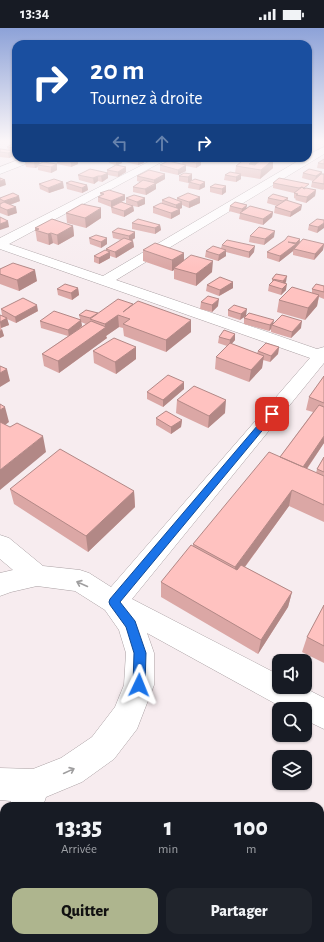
<!DOCTYPE html>
<html lang="fr">
<meta charset="utf-8">
<style>
:root{--surface:#171b24;--page:#20242c;--text:#f1f3f6;--muted:#9ea1a6;--accent:#aeb58e}
body{margin:0;font-family:"Alegreya Sans",sans-serif;background:var(--page);color:var(--text);height:100vh;display:flex;flex-direction:column;font-size:15px;white-space:nowrap}
*{box-sizing:border-box;margin:0}
p{font-size:13px;color:var(--muted)}
.icon{flex:none;width:22px;height:22px;fill:none;stroke:currentColor;stroke-width:2;stroke-linecap:round;stroke-linejoin:round}
.map{position:relative;flex:1;overflow:hidden}
.side{position:absolute;left:0px;top:774px;width:324px;height:140px;display:flex;flex-direction:column;background:var(--surface);border-radius:12px 12px 0 0;box-shadow:0 1px 3px #0004}
.side>*{flex:none}
.hud{position:absolute;left:12px;top:12px;width:300px;height:122px;border-radius:12px;box-shadow:0 1px 3px #0004;background:#1a4fa0;color:#fff;overflow:hidden}
.fabs{position:absolute;left:272px;top:626px;display:grid;gap:8px}
.fabs a{display:grid;place-items:center;width:40px;height:40px;border-radius:8px;background:var(--surface);box-shadow:0 1px 3px #0004;font-size:20px}
.pin{position:absolute;display:grid;place-items:center;width:34px;height:34px;color:#fff;margin:-17px;border-radius:8px;box-shadow:0 2px 6px #0006}
.me{position:absolute;width:44px;margin:-22px;rotate:2deg;stroke-linejoin:round;filter:drop-shadow(0 0 3px #0008)}
.turn{display:flex;align-items:center;gap:14px;height:84px;padding:0 12px;font-size:18px}
.turn .icon{width:52px;height:52px;stroke-width:2.5}
.turn b{display:block;font-size:28px;line-height:34px}
.lanes{display:flex;align-items:center;height:38px;padding:0 12px;background:#0003;justify-content:center;gap:20px;direction:ltr}
.lanes .off{opacity:.35}
.eta{display:flex;justify-content:space-evenly;align-items:center;height:68px;text-align:center}
.eta b{font-size:24px;font-weight:800;line-height:28px}
.cta{display:flex;gap:8px;margin-top:auto;padding:8px 12px}
.cta a{flex:1;height:46px;border-radius:12px;background:var(--accent);color:#111;font-size:16px;font-weight:800;line-height:46px;text-align:center}
.cta a+a{background:var(--page);color:var(--text)}
.status{display:flex;justify-content:space-between;align-items:center;height:28px;padding:0 20px;background:var(--surface);direction:ltr}
.status svg{height:11px;fill:currentColor}
.map>svg:first-child{display:block}
.lines{fill:none;stroke-linecap:round;stroke-linejoin:round}
.minor-casing{stroke:#aba1a4;stroke-width:1}
.minor{fill:#fff;fill-rule:evenodd}
.wall{fill:#dba7a5;fill-rule:evenodd}
.shaded-wall{fill:#b28886}
.building{fill:#ffc2c0;stroke:#b28886}
.oneway{stroke:#9f9e9f}
.route{fill:#1a73e8;stroke:#114b97}
</style>
<div class="status"><b>13:34</b><svg viewBox="0 0 49 12"><path d="M0 12V9h3v3zM5 12V6h3v6zM10 12V3h3v9zM15 12V0h3v12zM26 1h20v11H26zM47 4h2v5h-2z"/></svg></div>
<div class="map">
<svg width="324" height="914" viewBox="0 0 324 914">
<rect width="100%" height="100%" fill="#f7ecef"/>
<g class="lines">
<defs>
<path id="minor" d="M 324,119 L 324,126 L 116,252 L 317,321 L 324,319 L 324,335 L 132,571 L 279,647 L 279,659 L 303,659 L 324,670 L 324,701 L 305,692 L 305,681 L 285,681 L 147,605 L 154,625 L 154,657 L 137,701 L 114,731 L 82,754 L 46,769 L 43,778 L 9,778 L 11,773 L 0,772 L 0,740 L 33,741 L 61,730 L 92,709 L 115,679 L 124,657 L 126,625 L 119,602 L 105,582 L 75,563 L 37,558 L 11,564 L 0,568 L 0,545 L 13,542 L 0,531 L 0,507 L 9,510 L 43,538 L 80,542 L 89,545 L 111,559 L 310,330 L 0,221 L 0,210 L 156,130 L 169,130 L 9,216 L 103,248 L 303,130 L 308,130 L 308,127 Z
M 23,130 L 37,130 L 36,132 L 0,146 L 0,139 Z
M 4,833 L 4,881 L 0,882 L 0,834 Z"/>
</defs>
<use href="#minor" class="minor-casing"/>
<use href="#minor" class="minor"/>
</g>
<path class="wall" d="M 10,112 L 16,112 L 16,125 L 13,125 L 14,128 L 9,130 L 0,129 L 0,121 L 8,122 L 7,119 L 14,116 L 11,115 Z
M 78,130 L 78,136 L 71,139 L 57,136 L 57,131 Z
M 108,130 L 122,130 L 122,135 L 117,137 L 126,139 L 126,144 L 118,149 L 108,147 L 108,150 L 102,154 L 98,153 L 94,156 L 79,152 L 78,147 L 107,145 L 107,142 L 115,137 L 109,135 Z
M 125,130 L 144,130 L 144,135 L 138,137 L 125,134 Z
M 216,130 L 229,130 L 226,134 L 215,132 Z
M 246,130 L 277,130 L 273,133 L 273,140 L 260,151 L 241,148 L 241,151 L 236,154 L 224,152 L 225,147 L 235,145 L 236,138 Z
M 324,131 L 324,141 L 317,140 L 318,135 Z
M 39,132 L 40,135 L 57,142 L 51,145 L 38,142 L 38,139 L 35,140 L 26,139 L 25,134 Z
M 183,132 L 201,132 L 201,137 L 196,140 L 186,138 L 186,143 L 178,147 L 160,143 L 160,137 L 182,136 Z
M 322,144 L 321,146 L 324,146 L 324,161 L 323,162 L 311,159 L 312,154 L 313,153 L 302,150 L 303,145 Z
M 192,146 L 192,152 L 188,155 L 179,153 L 179,148 Z
M 137,148 L 165,151 L 156,156 L 156,161 L 146,167 L 133,164 L 133,159 L 140,154 L 137,153 Z
M 189,154 L 205,154 L 205,159 L 199,162 L 188,160 Z
M 66,155 L 87,157 L 88,162 L 82,165 L 67,161 Z
M 273,155 L 316,162 L 315,168 L 306,175 L 295,172 L 296,171 L 294,170 L 294,165 L 273,160 Z
M 39,156 L 64,160 L 49,165 L 40,161 Z
M 226,158 L 226,164 L 222,167 L 210,164 L 210,159 Z
M 100,165 L 125,172 L 121,174 L 132,177 L 126,175 L 126,170 L 145,170 L 145,176 L 138,179 L 133,178 L 134,183 L 124,189 L 112,185 L 111,179 L 120,175 L 111,179 L 98,174 L 98,169 L 101,168 Z
M 200,169 L 200,175 L 189,180 L 182,177 L 182,180 L 180,181 L 180,186 L 171,191 L 153,185 L 153,179 L 162,175 L 162,172 L 177,172 L 177,170 Z
M 0,170 L 20,173 L 10,177 L 17,185 L 8,188 L 0,185 Z
M 268,170 L 288,170 L 288,173 L 301,182 L 290,189 L 274,185 L 275,179 L 277,178 L 267,175 Z
M 230,178 L 247,181 L 273,184 L 272,189 L 263,197 L 239,191 L 240,186 L 229,183 Z
M 66,185 L 101,190 L 86,200 L 67,195 Z
M 324,192 L 317,205 L 308,202 L 309,197 Z
M 132,195 L 160,197 L 161,202 L 155,206 L 132,201 Z
M 73,198 L 74,208 L 58,217 L 53,215 L 49,217 L 37,213 L 35,200 Z
M 112,204 L 135,204 L 135,210 L 132,212 L 133,213 L 134,219 L 116,230 L 110,228 L 110,230 L 99,236 L 94,234 L 94,228 L 106,223 L 106,221 L 121,212 L 113,210 Z
M 250,208 L 274,209 L 264,217 L 249,214 Z
M 89,210 L 107,210 L 107,216 L 101,220 L 90,216 Z
M 300,211 L 300,215 L 324,216 L 323,222 L 314,232 L 293,227 L 293,223 L 279,234 L 267,230 L 267,224 Z
M 222,217 L 254,224 L 249,230 L 226,224 L 226,228 L 218,233 L 205,229 L 206,223 L 221,220 Z
M 143,222 L 184,225 L 184,233 L 212,244 L 196,258 L 174,251 L 174,242 L 172,243 L 143,233 Z
M 0,241 L 37,253 L 19,263 L 0,256 Z
M 276,246 L 286,254 L 285,255 L 286,262 L 281,267 L 268,263 L 269,257 L 272,254 L 272,251 Z
M 233,254 L 233,260 L 219,268 L 206,263 L 207,257 Z
M 324,258 L 324,271 L 319,269 L 317,278 L 305,292 L 277,284 L 279,272 L 312,265 L 312,261 Z
M 78,260 L 79,267 L 72,272 L 58,267 L 57,261 Z
M 201,274 L 218,278 L 212,284 L 200,281 Z
M 133,276 L 133,277 L 191,304 L 166,324 L 124,308 L 123,300 L 119,299 L 106,308 L 107,310 L 59,345 L 44,338 L 42,326 L 68,308 L 41,300 L 40,293 L 80,291 L 79,287 L 98,285 ZM 81,294 L 86,296 L 78,301 L 82,298 Z
M 1,281 L 38,283 L 16,295 L 7,291 L 9,297 L 1,300 L 4,308 L 0,310 L 0,287 L 2,287 Z
M 247,281 L 240,292 L 228,288 L 228,282 Z
M 244,290 L 274,295 L 301,300 L 291,310 L 271,304 L 271,301 L 269,303 L 244,296 Z
M 235,306 L 235,312 L 231,316 L 257,325 L 258,323 L 279,319 L 278,326 L 270,334 L 263,332 L 262,340 L 249,354 L 215,341 L 216,329 L 227,318 L 218,315 L 219,309 Z
M 136,319 L 136,331 L 116,346 L 94,335 L 93,323 Z
M 324,348 L 324,415 L 307,441 L 316,445 L 317,441 L 324,429 L 324,494 L 289,478 L 245,539 L 292,564 L 288,579 L 258,626 L 161,569 L 161,554 L 193,518 L 193,516 L 280,429 L 313,384 L 306,382 L 309,369 Z
M 184,361 L 163,379 L 147,371 L 147,364 Z
M 177,372 L 225,385 L 208,400 L 176,385 Z
M 156,390 L 182,392 L 181,399 L 171,406 L 156,397 Z
M 10,461 L 134,463 L 135,479 L 88,524 L 14,476 Z
M 324,577 L 324,635 L 302,624 L 307,609 Z"/>
<path class="shaded-wall" d="M 312,118 L 311,123 L 308,125 L 308,121 Z
M 13,123 L 14,128 L 9,130 L 8,125 Z
M 78,130 L 78,136 L 71,139 L 71,134 Z
M 122,130 L 122,135 L 116,138 L 116,132 Z
M 143,130 L 144,130 L 144,135 L 138,137 L 138,132 Z
M 226,130 L 229,130 L 226,134 Z
M 256,130 L 258,130 L 257,137 L 249,136 Z
M 272,130 L 277,130 L 273,133 L 273,140 L 260,151 L 261,142 Z
M 39,132 L 40,137 L 37,137 L 38,139 L 35,140 L 34,135 Z
M 201,132 L 201,137 L 196,140 L 196,135 Z
M 57,136 L 57,142 L 51,145 L 51,139 Z
M 186,137 L 186,143 L 178,147 L 178,142 Z
M 126,139 L 126,144 L 118,149 L 118,144 Z
M 322,144 L 321,149 L 315,153 L 316,148 Z
M 108,145 L 108,150 L 102,154 L 101,148 Z
M 165,146 L 165,151 L 156,156 L 156,161 L 146,167 L 145,161 L 154,157 L 154,152 Z
M 192,146 L 192,152 L 188,155 L 188,149 Z
M 241,146 L 241,151 L 236,154 L 236,149 Z
M 98,148 L 98,153 L 94,156 L 93,150 Z
M 5,152 L 6,157 L 0,159 L 0,153 Z
M 63,154 L 64,160 L 49,165 L 48,160 Z
M 205,154 L 205,159 L 199,162 L 200,157 Z
M 87,157 L 88,162 L 82,165 L 82,160 Z
M 226,158 L 226,164 L 222,167 L 222,161 Z
M 316,162 L 315,168 L 306,175 L 307,169 Z
M 125,167 L 125,172 L 111,179 L 111,173 Z
M 19,168 L 20,173 L 6,178 L 4,173 Z
M 200,169 L 200,175 L 189,180 L 189,174 Z
M 145,170 L 145,176 L 138,179 L 137,174 Z
M 182,174 L 182,180 L 176,182 L 176,177 Z
M 247,177 L 246,183 L 241,186 L 242,181 Z
M 302,177 L 301,182 L 290,189 L 291,184 Z
M 133,178 L 134,183 L 124,189 L 124,183 Z
M 16,179 L 17,185 L 8,188 L 7,182 Z
M 101,180 L 101,190 L 86,200 L 85,190 Z
M 180,181 L 180,186 L 171,191 L 171,185 Z
M 273,184 L 272,189 L 263,197 L 263,191 Z
M 8,193 L 9,199 L 0,202 L 0,196 Z
M 324,195 L 324,200 L 317,205 L 318,199 Z
M 160,197 L 161,202 L 155,206 L 155,200 Z
M 73,198 L 74,208 L 58,217 L 57,207 Z
M 275,203 L 274,209 L 264,217 L 265,211 Z
M 135,204 L 135,210 L 129,214 L 129,208 Z
M 51,205 L 53,215 L 49,217 L 48,206 Z
M 107,210 L 107,216 L 101,220 L 101,214 Z
M 300,211 L 299,217 L 295,221 L 296,215 Z
M 133,213 L 134,219 L 116,230 L 115,224 Z
M 296,216 L 295,221 L 294,221 L 293,223 L 279,234 L 280,228 Z
M 324,216 L 323,222 L 314,232 L 315,226 Z
M 255,218 L 254,224 L 249,230 L 249,224 Z
M 226,222 L 226,228 L 218,233 L 219,227 Z
M 110,224 L 110,230 L 99,236 L 99,230 Z
M 184,225 L 184,236 L 174,240 L 174,242 L 172,243 L 172,232 Z
M 213,233 L 212,244 L 196,258 L 196,246 Z
M 35,242 L 37,253 L 19,263 L 17,252 Z
M 287,248 L 286,254 L 282,259 L 283,253 Z
M 233,254 L 233,260 L 219,268 L 220,262 Z
M 287,256 L 286,262 L 281,267 L 282,261 Z
M 78,260 L 79,267 L 72,272 L 71,265 Z
M 319,267 L 317,278 L 305,292 L 308,280 Z
M 219,271 L 218,278 L 212,284 L 212,277 Z
M 37,277 L 38,283 L 16,295 L 15,289 Z
M 247,281 L 246,288 L 240,292 L 241,286 Z
M 118,287 L 119,299 L 106,308 L 107,310 L 59,345 L 58,333 L 105,299 L 105,296 Z
M 7,290 L 9,297 L 1,300 L 0,294 Z
M 81,292 L 82,298 L 69,309 L 68,302 Z
M 191,292 L 191,304 L 166,324 L 166,312 Z
M 274,292 L 273,297 L 272,297 L 271,301 L 269,303 L 270,297 Z
M 302,293 L 301,300 L 291,310 L 292,304 Z
M 2,301 L 4,308 L 0,310 L 0,303 Z
M 235,306 L 235,312 L 229,319 L 230,312 Z
M 136,319 L 136,331 L 116,346 L 115,334 Z
M 279,319 L 278,326 L 270,334 L 271,328 Z
M 264,328 L 262,340 L 249,354 L 251,342 Z
M 7,341 L 10,353 L 0,359 L 0,345 Z
M 184,354 L 184,361 L 163,379 L 163,372 Z
M 226,372 L 225,385 L 208,400 L 209,388 Z
M 5,379 L 9,394 L 0,401 L 0,382 Z
M 182,392 L 181,399 L 171,406 L 171,399 Z
M 43,408 L 46,424 L 0,462 L 0,442 Z
M 324,408 L 324,415 L 299,452 L 302,440 Z
M 292,462 L 289,478 L 233,555 L 235,539 Z
M 134,463 L 135,479 L 88,524 L 86,508 Z
M 292,564 L 288,579 L 258,626 L 261,612 Z"/>
<path class="building" d="M 14,115 L 16,116 L 16,120 L 7,119 Z
M 308,117 L 312,118 L 308,121 Z
M 0,121 L 1,121 L 13,123 L 8,125 L 0,124 Z
M 59,130 L 78,130 L 71,134 L 57,131 Z
M 108,130 L 122,130 L 116,132 Z
M 128,130 L 143,130 L 138,132 Z
M 186,130 L 192,130 L 201,132 L 196,135 L 183,132 Z
M 246,130 L 256,130 L 249,136 L 255,137 L 263,130 L 274,131 L 261,142 L 236,138 Z
M 30,131 L 39,132 L 34,135 L 25,134 Z
M 324,131 L 324,136 L 318,135 Z
M 168,133 L 186,137 L 178,142 L 160,137 Z
M 43,134 L 57,136 L 51,139 L 37,137 Z
M 116,137 L 126,139 L 118,144 L 107,142 Z
M 90,141 L 108,145 L 101,148 L 98,148 L 93,150 L 78,147 Z
M 309,141 L 322,144 L 316,148 L 303,145 Z
M 149,142 L 165,146 L 154,152 L 137,148 Z
M 230,144 L 241,146 L 236,149 L 225,147 Z
M 184,145 L 192,146 L 188,149 L 179,148 Z
M 321,146 L 324,146 L 324,156 L 312,154 Z
M 0,150 L 5,152 L 0,153 Z
M 279,150 L 309,156 L 304,160 L 302,159 L 304,161 L 306,160 L 316,162 L 307,169 L 296,167 L 298,166 L 294,165 L 302,159 L 299,160 L 273,155 Z
M 54,151 L 63,154 L 48,160 L 39,156 Z
M 195,151 L 205,154 L 200,157 L 189,154 Z
M 143,152 L 156,155 L 145,161 L 133,159 Z
M 71,153 L 87,157 L 82,160 L 66,155 Z
M 215,156 L 226,158 L 222,161 L 210,159 Z
M 109,162 L 125,167 L 111,173 L 98,169 L 104,166 L 100,165 Z
M 13,165 L 19,168 L 4,173 L 0,171 L 0,170 Z
M 188,165 L 200,169 L 189,174 L 177,170 Z
M 273,166 L 288,170 L 283,173 L 268,170 Z
M 134,167 L 145,170 L 137,174 L 126,170 Z
M 169,169 L 182,174 L 176,177 L 162,172 Z
M 286,172 L 302,177 L 291,184 L 275,179 Z
M 4,174 L 16,179 L 7,182 L 0,179 L 0,176 Z
M 121,174 L 133,178 L 124,183 L 111,179 Z
M 235,174 L 247,177 L 242,181 L 230,178 Z
M 161,175 L 180,181 L 171,185 L 153,179 Z
M 82,176 L 101,180 L 85,190 L 66,185 Z
M 250,178 L 273,184 L 263,191 L 240,185 Z
M 0,189 L 8,193 L 0,196 Z
M 52,191 L 73,198 L 57,207 L 51,205 L 48,206 L 35,202 L 39,201 L 35,200 Z
M 138,191 L 160,197 L 155,200 L 132,195 Z
M 317,191 L 324,192 L 324,195 L 318,199 L 309,197 Z
M 259,199 L 275,203 L 265,211 L 250,208 Z
M 118,200 L 135,204 L 129,208 L 112,204 Z
M 96,207 L 107,210 L 101,214 L 89,210 Z
M 288,208 L 300,211 L 296,215 L 288,214 L 296,216 L 280,228 L 267,224 L 285,212 Z
M 124,210 L 133,213 L 115,224 L 106,221 Z
M 303,211 L 324,216 L 315,226 L 294,221 Z
M 227,212 L 255,218 L 249,224 L 222,217 Z
M 155,215 L 184,225 L 172,232 L 143,222 Z
M 213,218 L 226,222 L 219,227 L 206,223 Z
M 105,222 L 110,224 L 99,230 L 94,228 Z
M 191,227 L 213,233 L 196,246 L 174,240 Z
M 13,235 L 35,242 L 17,252 L 0,246 L 0,241 Z
M 276,246 L 287,248 L 283,253 L 272,251 Z
M 220,249 L 233,254 L 220,262 L 207,257 Z
M 274,252 L 287,256 L 282,261 L 269,257 Z
M 65,256 L 78,260 L 71,265 L 57,261 Z
M 316,256 L 324,258 L 324,264 L 312,261 Z
M 292,259 L 319,267 L 308,280 L 279,272 Z
M 208,268 L 219,271 L 212,277 L 201,274 Z
M 23,270 L 37,277 L 15,289 L 1,281 Z
M 118,271 L 133,276 L 123,284 L 138,273 L 191,292 L 166,312 L 123,296 L 130,291 L 118,287 L 105,296 L 90,291 Z
M 234,277 L 247,281 L 241,286 L 228,282 Z
M 86,282 L 98,285 L 90,290 L 79,287 Z
M 54,283 L 81,292 L 68,302 L 40,293 Z
M 249,285 L 274,292 L 270,297 L 244,290 Z
M 0,287 L 7,290 L 0,294 Z
M 282,287 L 302,293 L 292,304 L 272,297 Z
M 91,293 L 106,299 L 58,333 L 42,326 Z
M 224,302 L 235,306 L 230,312 L 219,309 Z
M 114,310 L 136,319 L 115,334 L 93,323 Z
M 230,315 L 264,328 L 251,342 L 216,329 Z
M 266,315 L 279,319 L 271,328 L 258,323 Z
M 0,338 L 7,341 L 0,345 Z
M 168,347 L 184,354 L 163,372 L 147,364 Z
M 324,348 L 324,375 L 309,369 Z
M 194,358 L 226,372 L 209,388 L 177,372 Z
M 0,376 L 5,379 L 0,382 Z
M 319,377 L 324,379 L 324,408 L 303,439 L 280,429 Z
M 166,383 L 182,392 L 171,399 L 156,390 Z
M 0,394 L 10,399 L 17,395 L 43,408 L 0,442 Z
M 60,421 L 134,463 L 86,508 L 10,461 Z
M 269,424 L 324,448 L 324,477 L 292,462 L 235,539 L 193,516 Z
M 324,429 L 324,444 L 317,441 Z
M 191,517 L 237,542 L 241,537 L 292,564 L 261,612 L 161,554 Z
M 324,577 L 324,618 L 307,609 Z
M 66,910 L 248,910 L 248,914 L 66,914 Z"/>
<defs><path id="oneway-shaft" d="M-6 0H5M1.5-3L5.5 0L1.5 3" fill="none" stroke-width="1.6" stroke-linecap="round" stroke-linejoin="round"/></defs>
<g class="oneway">
<use href="#oneway-shaft" transform="translate(82 556) rotate(-156)"/>
<use href="#oneway-shaft" transform="translate(69 743) rotate(-25)"/>
</g>
<linearGradient id="sky" x2="0" y2="1"><stop stop-color="#8da2d8"/><stop offset="0.47" stop-color="#fbf6f8"/><stop offset="1" stop-color="#fbf6f8" stop-opacity="0"/></linearGradient>
<rect width="324" height="240" fill="url(#sky)"/>
<path class="route" d="M 269,384 L 272,384 L 276,386 L 120,574 L 135,593 L 146,625 L 145,657 L 143,661 L 139,663 L 135,661 L 133,657 L 134,625 L 126,599 L 110,577 L 109,574 L 110,571 Z"/>
</svg>
<div class="fabs">
<a><svg class="icon" aria-label="sound" viewBox="0 0 24 24"><path d="M4 9h4l5-4v14l-5-4H4zM17 9q2 3 0 6"/></svg></a>
<a><svg class="icon" aria-label="search" viewBox="0 0 24 24"><circle cx="10" cy="10" r="6"/><path d="M15 15l6 6"/></svg></a>
<a><svg class="icon" aria-label="layers" viewBox="0 0 24 24"><path d="M12 4l9 5-9 5-9-5zM3 14l9 5 9-5"/></svg></a>
</div>
<div class="pin" style="left:272px;top:386px;background:#d93025"><svg class="icon" aria-label="arrive" viewBox="0 0 24 24"><path d="M6 21V4h12l-3 4 3 4H6"/></svg></div>
<svg class="me" style="left:139px;top:657px" viewBox="-20 -20 40 40"><path d="M0-17L14 15 0 8-14 15z" fill="#1a73e8" stroke="#fff" stroke-width="4"/></svg>
<div class="hud">
<div class="turn"><svg class="icon" aria-label="right" viewBox="0 0 24 24"><path d="M7 20v-9h11M14 6l5 5-5 5"/></svg><div><b>20 m</b>Tournez à droite</div></div>
<div class="lanes"><svg class="icon off" aria-label="left" viewBox="0 0 24 24"><path d="M17 20v-9H6M10 6l-5 5 5 5"/></svg><svg class="icon off" aria-label="ahead" viewBox="0 0 24 24"><path d="M12 20V5M6 11l6-6 6 6"/></svg><svg class="icon" aria-label="right" viewBox="0 0 24 24"><path d="M7 20v-9h11M14 6l5 5-5 5"/></svg></div>
</div>
<section class="side">
<div class="eta">
<div><b>13:35</b><p>Arrivée</p></div>
<div><b>1</b><p>min</p></div>
<div><b>100</b><p>m</p></div>
</div>
<div class="cta"><a>Quitter</a><a>Partager</a></div>
</section>
</div>
